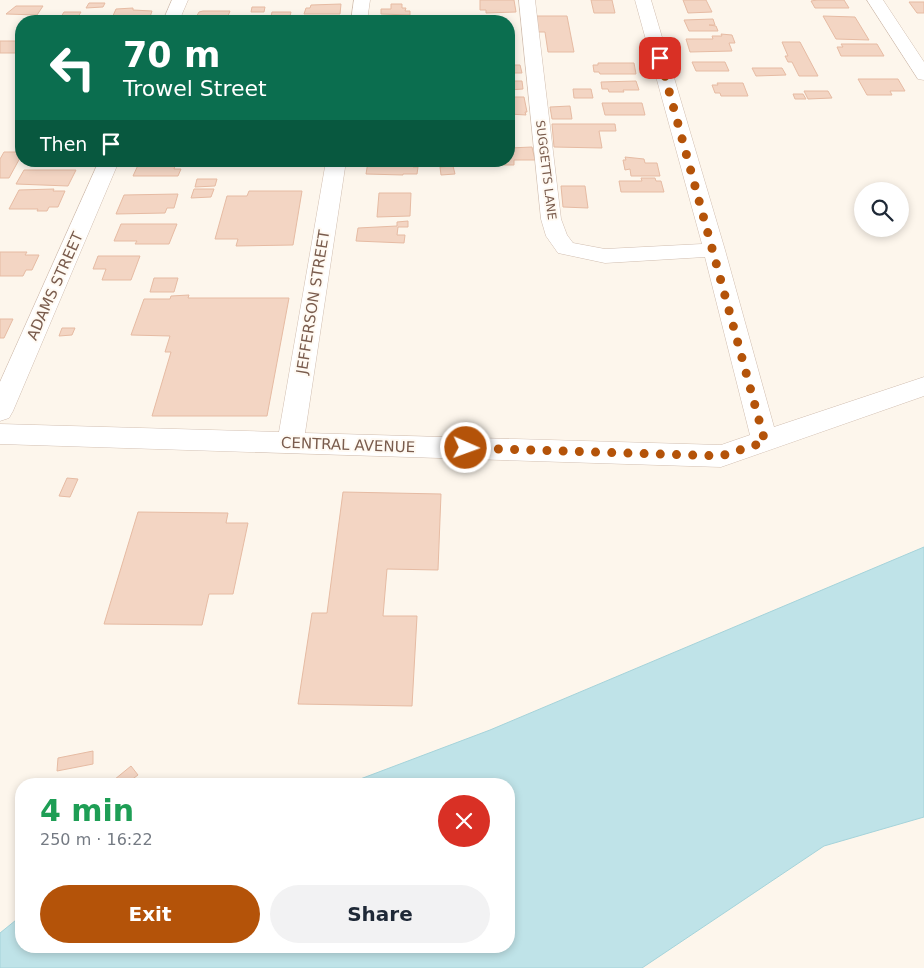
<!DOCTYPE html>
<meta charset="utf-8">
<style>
:root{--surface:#fff;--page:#f2f2f3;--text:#1f2937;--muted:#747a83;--accent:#b45309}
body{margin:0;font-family:"DejaVu Sans",sans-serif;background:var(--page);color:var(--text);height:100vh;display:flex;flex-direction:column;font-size:19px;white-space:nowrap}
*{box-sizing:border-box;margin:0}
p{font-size:16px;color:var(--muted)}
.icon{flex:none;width:28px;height:28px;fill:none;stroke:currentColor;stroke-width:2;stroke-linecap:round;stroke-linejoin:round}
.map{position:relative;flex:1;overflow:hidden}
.details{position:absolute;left:15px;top:778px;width:500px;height:175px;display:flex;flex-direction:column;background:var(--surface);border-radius:20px;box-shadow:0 2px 8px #0003}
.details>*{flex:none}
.banner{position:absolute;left:15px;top:15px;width:500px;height:152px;border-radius:20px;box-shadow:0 2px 8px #0003;background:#0b6e4f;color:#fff;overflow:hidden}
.fabs{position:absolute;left:854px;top:182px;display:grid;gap:10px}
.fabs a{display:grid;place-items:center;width:55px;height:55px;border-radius:50%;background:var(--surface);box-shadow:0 2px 8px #0003;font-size:25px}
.pin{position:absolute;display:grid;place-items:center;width:42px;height:42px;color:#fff;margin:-21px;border-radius:10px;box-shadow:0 2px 8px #0006}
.me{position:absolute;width:55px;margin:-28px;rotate:92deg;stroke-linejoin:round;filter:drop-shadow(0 0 4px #0008)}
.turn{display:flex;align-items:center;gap:18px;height:105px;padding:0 25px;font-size:22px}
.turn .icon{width:65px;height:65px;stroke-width:2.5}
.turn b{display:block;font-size:35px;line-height:42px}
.then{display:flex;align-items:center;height:48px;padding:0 25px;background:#0003;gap:10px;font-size:19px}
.round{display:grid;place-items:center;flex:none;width:52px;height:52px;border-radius:26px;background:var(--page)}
.overview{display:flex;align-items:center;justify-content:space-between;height:85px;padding:0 25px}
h1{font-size:30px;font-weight:600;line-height:38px;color:#1e9e55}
.primary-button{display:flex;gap:10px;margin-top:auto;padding:10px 25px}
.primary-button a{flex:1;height:58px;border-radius:30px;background:var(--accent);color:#fff;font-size:20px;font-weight:600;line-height:58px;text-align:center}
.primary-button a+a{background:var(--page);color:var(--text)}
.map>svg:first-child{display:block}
.water{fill:#bfe3e8;stroke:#a5d3da}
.building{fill:#f3d5c3;stroke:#e6bba3}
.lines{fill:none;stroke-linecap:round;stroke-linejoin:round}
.minor-casing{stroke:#d1beb0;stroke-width:1}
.minor{fill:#fff;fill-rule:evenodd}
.route{stroke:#b45309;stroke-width:9;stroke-dasharray:0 16.2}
.labels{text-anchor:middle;stroke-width:4;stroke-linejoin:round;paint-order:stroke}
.far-street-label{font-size:12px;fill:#7a5c4d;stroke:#fffaf3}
.street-label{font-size:15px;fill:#7a5c4d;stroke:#fffaf3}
</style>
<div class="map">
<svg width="924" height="968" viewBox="0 0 924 968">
<rect width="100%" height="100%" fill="#fdf6ec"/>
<path class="water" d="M 924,547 L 924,817 L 824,846 L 642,968 L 0,968 L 0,933 L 21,916 L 21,946 L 509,946 L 509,784 L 347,784 L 490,730 Z"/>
<path class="building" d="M 480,0 L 514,0 L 516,12 L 486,13 L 486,10 L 480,10 Z
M 591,0 L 612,0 L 615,13 L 594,13 Z
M 683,0 L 706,0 L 712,12 L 688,13 Z
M 817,0 L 844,0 L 849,8 L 815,8 L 811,1 Z
M 909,2 L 924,2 L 924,13 L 917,13 Z
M 89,3 L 105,3 L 103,7 L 86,8 Z
M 341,4 L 340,14 L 304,14 L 306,8 L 310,8 L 311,5 Z
M 391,4 L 402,4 L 402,8 L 406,8 L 405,11 L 410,11 L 410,15 L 381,14 L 381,9 L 391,9 Z
M 16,6 L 43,6 L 37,15 L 6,14 Z
M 252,7 L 265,7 L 264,12 L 251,12 Z
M 133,8 L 133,10 L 152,11 L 150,17 L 112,18 L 116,9 Z
M 203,11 L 230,11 L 228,16 L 241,16 L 240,20 L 195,19 L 199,12 Z
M 64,12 L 81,12 L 76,20 L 59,20 Z
M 272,12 L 291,12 L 289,20 L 270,21 Z
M 81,16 L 97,16 L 94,20 L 78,20 Z
M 535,16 L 567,16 L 574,52 L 548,52 L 545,32 L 538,32 Z
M 823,16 L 855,17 L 869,40 L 836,39 Z
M 713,19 L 715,25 L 709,25 L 716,26 L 718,31 L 689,31 L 684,20 Z
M 721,34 L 732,35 L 735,43 L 729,43 L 732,51 L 690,52 L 686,39 L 713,39 L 712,36 L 722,36 Z
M 0,41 L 21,41 L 21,53 L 0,53 Z
M 782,42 L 800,42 L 818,76 L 799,76 L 792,62 L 788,62 L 785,56 L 788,56 Z
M 841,44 L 877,44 L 884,56 L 841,56 L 837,47 L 843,47 Z
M 692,62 L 725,62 L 729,71 L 696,71 Z
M 598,63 L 634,63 L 636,74 L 600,74 L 599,72 L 594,72 L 593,65 L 598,65 Z
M 509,65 L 520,65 L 522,73 L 509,73 Z
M 752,68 L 782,68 L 786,75 L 756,76 Z
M 858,79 L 898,79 L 905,91 L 890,91 L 892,95 L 867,95 Z
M 509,81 L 522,81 L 523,89 L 509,90 Z
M 636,81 L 639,90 L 623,90 L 624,92 L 609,92 L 608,89 L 602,89 L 601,82 Z
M 717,83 L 743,83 L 748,96 L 721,96 L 720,93 L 715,93 L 712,85 L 718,85 Z
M 573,89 L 591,89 L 593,98 L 574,98 Z
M 804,91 L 828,91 L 832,98 L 808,99 Z
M 793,94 L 803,94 L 806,99 L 795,99 Z
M 509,97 L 524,97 L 527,112 L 525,112 L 526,115 L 509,114 Z
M 602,103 L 642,103 L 645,115 L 605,115 Z
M 570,106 L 572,119 L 552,119 L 550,107 Z
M 552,124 L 615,124 L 616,131 L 599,131 L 602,148 L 554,147 Z
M 532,147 L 535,160 L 514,160 L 514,165 L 496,165 L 496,161 L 509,161 L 509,148 Z
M 4,152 L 21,152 L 21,156 L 9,178 L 0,178 L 0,159 Z
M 625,157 L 644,159 L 645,163 L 657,163 L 660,176 L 631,176 L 630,169 L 625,170 L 623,160 L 626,160 Z
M 404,161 L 404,163 L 414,163 L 413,167 L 418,167 L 417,174 L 403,174 L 403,175 L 366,174 L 368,162 Z
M 153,162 L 153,164 L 176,163 L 174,169 L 181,169 L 178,176 L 133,176 L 139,163 Z
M 453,166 L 455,174 L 441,175 L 440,167 Z
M 24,170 L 76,170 L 68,186 L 16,184 Z
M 641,178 L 655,178 L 656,181 L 661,181 L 664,192 L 621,192 L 619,181 L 642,181 Z
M 197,179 L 217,179 L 215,186 L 195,187 Z
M 561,186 L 585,186 L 588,208 L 563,207 Z
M 54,189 L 53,191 L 65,191 L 58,207 L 49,207 L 47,211 L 37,211 L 38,209 L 9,209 L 19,190 Z
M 194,189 L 214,189 L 211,197 L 191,198 Z
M 249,191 L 302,191 L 293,245 L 236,246 L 238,239 L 215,239 L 227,196 L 247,196 Z
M 379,193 L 411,193 L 410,216 L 377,217 Z
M 178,194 L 174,208 L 167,208 L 165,213 L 116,214 L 124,195 Z
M 408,221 L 408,227 L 398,227 L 397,235 L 405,235 L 404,243 L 356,241 L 358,228 L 397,226 L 397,222 Z
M 121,224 L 177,224 L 169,244 L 135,244 L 137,241 L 114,241 Z
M 0,252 L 27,252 L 25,255 L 39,255 L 32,270 L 26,270 L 23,276 L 0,276 Z
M 98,256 L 140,256 L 131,280 L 102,280 L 106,269 L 93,269 Z
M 154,278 L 178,278 L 174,292 L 150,292 Z
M 189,295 L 188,298 L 289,298 L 267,416 L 152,416 L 171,352 L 165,352 L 170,336 L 131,335 L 144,299 L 170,299 L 171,296 Z
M 0,319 L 13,319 L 4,338 L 0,338 Z
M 62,328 L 75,328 L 72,335 L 59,336 Z
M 67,478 L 78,479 L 70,497 L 59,496 Z
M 343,492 L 441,494 L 438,570 L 387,569 L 383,616 L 417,616 L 412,706 L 298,704 L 312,613 L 327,613 Z
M 138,512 L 228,513 L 226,523 L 248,523 L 233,594 L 209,594 L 202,625 L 104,624 Z
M 93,751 L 93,764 L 57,771 L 58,758 Z
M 131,766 L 138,775 L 126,784 L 109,784 Z"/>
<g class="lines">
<defs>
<path id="minor" d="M 172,0 L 188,0 L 179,21 L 163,21 Z
M 354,0 L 370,0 L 367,21 L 351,21 Z
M 519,0 L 535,0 L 561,219 L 567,235 L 573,243 L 605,249 L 702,244 L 635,0 L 651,0 L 725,250 L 774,427 L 924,377 L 924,396 L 721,467 L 0,444 L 0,424 L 279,432 L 326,161 L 346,161 L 305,433 L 721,445 L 750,435 L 705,257 L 605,263 L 558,253 L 546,236 L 541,219 Z
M 867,0 L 883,0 L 924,62 L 924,80 L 918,79 Z
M 99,161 L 119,161 L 13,411 L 9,418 L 0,421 L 0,382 Z"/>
</defs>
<use href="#minor" class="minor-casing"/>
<use href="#minor" class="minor"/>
</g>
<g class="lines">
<path class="route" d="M 466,448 L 721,456 L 765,442 L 660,58"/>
</g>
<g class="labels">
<g class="far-street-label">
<text transform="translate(546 170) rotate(83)" y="4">SUGGETTS LANE</text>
</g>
<g class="street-label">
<text transform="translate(55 286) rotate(-66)" y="5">ADAMS STREET</text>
<text transform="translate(313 302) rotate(-81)" y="5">JEFFERSON STREET</text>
<text transform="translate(348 445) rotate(2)" y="5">CENTRAL AVENUE</text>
</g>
</g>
</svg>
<div class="fabs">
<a><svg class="icon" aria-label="search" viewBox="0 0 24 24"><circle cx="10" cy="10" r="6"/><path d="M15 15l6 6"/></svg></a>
</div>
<div class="pin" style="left:660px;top:58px;background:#d93025"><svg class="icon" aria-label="arrive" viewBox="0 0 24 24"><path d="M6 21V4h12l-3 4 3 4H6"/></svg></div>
<svg class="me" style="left:466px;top:448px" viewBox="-20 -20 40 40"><circle r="17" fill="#b45309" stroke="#fff" stroke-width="3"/><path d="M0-11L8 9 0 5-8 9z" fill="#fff"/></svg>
<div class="banner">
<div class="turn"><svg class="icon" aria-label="left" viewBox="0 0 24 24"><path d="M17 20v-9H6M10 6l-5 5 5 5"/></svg><div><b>70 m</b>Trowel Street</div></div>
<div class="then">Then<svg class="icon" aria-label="arrive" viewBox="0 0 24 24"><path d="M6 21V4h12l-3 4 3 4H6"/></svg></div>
</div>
<section class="details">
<div class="overview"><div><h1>4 min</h1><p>250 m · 16:22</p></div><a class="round" style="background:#d93025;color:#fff"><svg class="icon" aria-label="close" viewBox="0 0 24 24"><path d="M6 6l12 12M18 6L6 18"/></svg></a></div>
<div class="primary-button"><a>Exit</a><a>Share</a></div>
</section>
</div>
